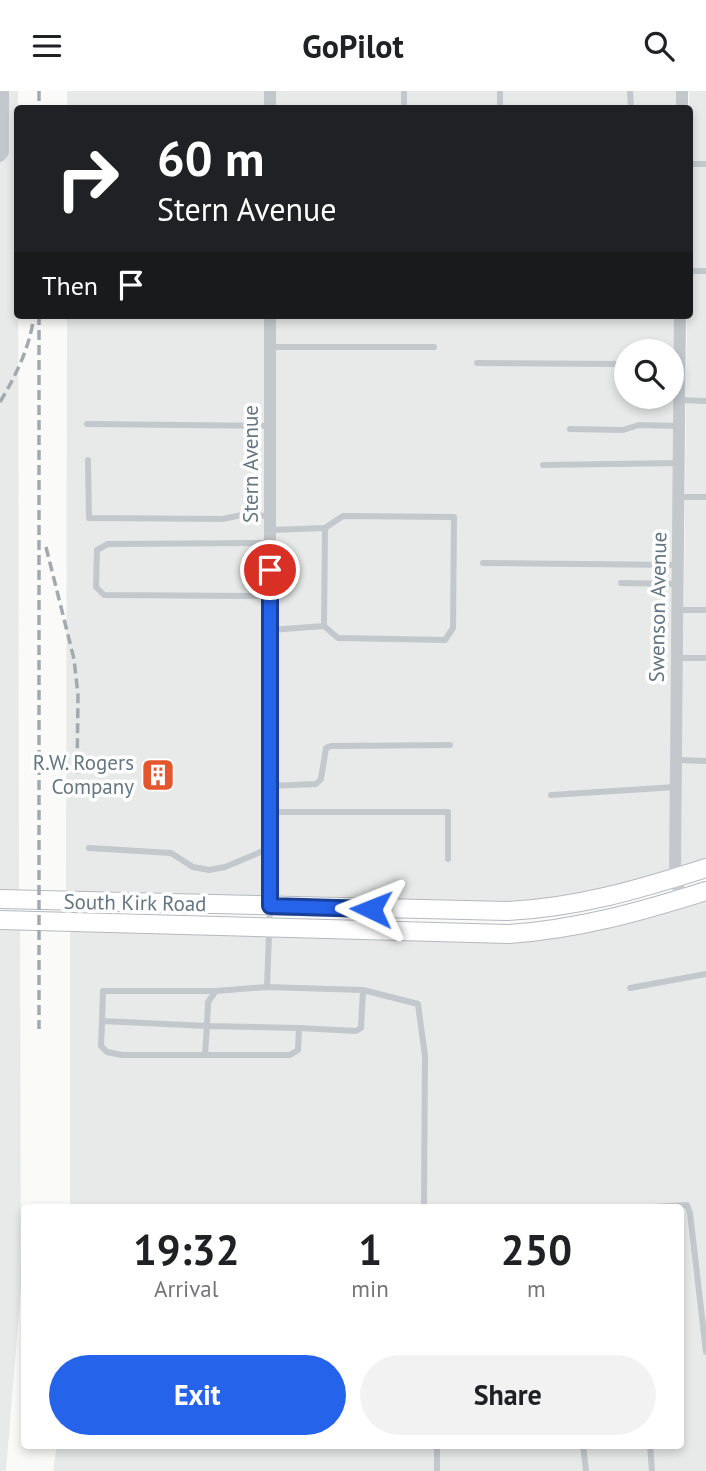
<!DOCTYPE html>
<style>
:root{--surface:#fff;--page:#f2f2f2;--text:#202124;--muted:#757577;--accent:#2563eb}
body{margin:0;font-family:"PT Sans",sans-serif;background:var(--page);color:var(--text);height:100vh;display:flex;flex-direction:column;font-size:26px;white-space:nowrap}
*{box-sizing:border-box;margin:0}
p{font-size:23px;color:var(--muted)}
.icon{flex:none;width:38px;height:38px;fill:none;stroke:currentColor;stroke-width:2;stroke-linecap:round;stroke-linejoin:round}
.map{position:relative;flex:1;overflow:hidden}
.details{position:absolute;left:21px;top:1113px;width:663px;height:245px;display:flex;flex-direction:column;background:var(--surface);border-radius:7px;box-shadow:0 4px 10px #0003}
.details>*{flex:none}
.top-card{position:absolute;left:14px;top:14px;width:679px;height:214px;border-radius:7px;box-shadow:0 4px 10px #0003;background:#202124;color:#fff;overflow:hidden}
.tools{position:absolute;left:614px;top:248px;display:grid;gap:14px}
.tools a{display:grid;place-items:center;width:70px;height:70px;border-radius:50%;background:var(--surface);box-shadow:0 4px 10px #0003;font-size:35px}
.pin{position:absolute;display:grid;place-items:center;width:60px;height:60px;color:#fff;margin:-30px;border:4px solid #fff;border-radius:50%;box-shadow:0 2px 7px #0007}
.me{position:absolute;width:77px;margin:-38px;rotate:272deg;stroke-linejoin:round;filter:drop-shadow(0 0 5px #0008)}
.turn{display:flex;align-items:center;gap:24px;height:147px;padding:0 28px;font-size:32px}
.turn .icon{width:91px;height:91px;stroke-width:2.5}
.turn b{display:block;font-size:49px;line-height:60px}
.then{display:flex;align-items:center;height:66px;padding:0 28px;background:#0003;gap:14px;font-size:26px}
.eta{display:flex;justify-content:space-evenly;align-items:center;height:119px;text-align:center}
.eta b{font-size:42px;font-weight:800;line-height:49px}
.primary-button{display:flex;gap:14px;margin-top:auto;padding:14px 28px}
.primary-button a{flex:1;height:80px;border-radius:42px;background:var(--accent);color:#fff;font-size:28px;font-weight:800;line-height:80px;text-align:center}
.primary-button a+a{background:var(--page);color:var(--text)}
header{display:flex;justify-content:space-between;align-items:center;height:91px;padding:0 28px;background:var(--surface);font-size:32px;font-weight:800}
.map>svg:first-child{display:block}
.built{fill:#e8e9e9;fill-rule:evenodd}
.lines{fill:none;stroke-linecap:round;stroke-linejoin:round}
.secondary-casing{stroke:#b3babf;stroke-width:20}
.service{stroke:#c3c8cc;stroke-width:6}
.minor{stroke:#c3c8cc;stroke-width:12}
.secondary{stroke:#fff;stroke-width:18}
.rail{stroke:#a2aab0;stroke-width:3.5;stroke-dasharray:10 5;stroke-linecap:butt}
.route-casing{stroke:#184099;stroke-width:18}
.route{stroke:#2563eb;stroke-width:12}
.labels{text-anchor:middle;stroke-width:7;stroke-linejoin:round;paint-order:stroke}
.street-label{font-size:21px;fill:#657683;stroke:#fff}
.poi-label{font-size:21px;fill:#657683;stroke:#fff;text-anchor:end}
</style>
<header><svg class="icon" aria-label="menu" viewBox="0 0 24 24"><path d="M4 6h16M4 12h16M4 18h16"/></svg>GoPilot<svg class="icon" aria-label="search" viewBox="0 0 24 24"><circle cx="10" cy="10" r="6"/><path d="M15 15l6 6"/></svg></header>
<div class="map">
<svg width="706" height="1380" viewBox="0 0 706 1380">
<rect width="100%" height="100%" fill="#fafaf8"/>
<path class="built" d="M 0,0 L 18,0 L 19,801 L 0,800 Z
M 67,0 L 677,0 L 677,18 L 67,18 Z
M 689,0 L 706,0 L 706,770 L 681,778 L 687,224 L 690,224 Z
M 67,224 L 675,224 L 670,781 L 545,811 L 476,814 L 66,804 ZM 626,261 L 672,261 L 672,306 L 626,306 Z
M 706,807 L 706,1380 L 53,1380 L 57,1354 L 681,1354 L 681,1116 L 70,1116 L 70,838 L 489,849 Z
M 0,838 L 20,839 L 21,1197 L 6,1380 L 0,1380 Z"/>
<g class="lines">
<defs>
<path id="secondary" d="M 0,808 L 507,820 C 576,817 640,798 706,777
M 0,829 L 509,843 C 579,838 639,821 706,800"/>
</defs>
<use href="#secondary" class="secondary-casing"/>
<path class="service" d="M 500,0 L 500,18
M 630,0 L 631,18
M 404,18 L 404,0
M 690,73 L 706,73
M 690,180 L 706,180
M 270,256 L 434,256
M 477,272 L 626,273
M 679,309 L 706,310
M 87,333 L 270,335
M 570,338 L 623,339 L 639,334 L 679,335
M 88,369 L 89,427 L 222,428 L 242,424 L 270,425
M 543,374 L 679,372
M 679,406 L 706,406
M 270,452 L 108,453 L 97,459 L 96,496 L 104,504 L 270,505
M 483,472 L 678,474
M 621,492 L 678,493
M 678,519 L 706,519
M 324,535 L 338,547 L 445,549 L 453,537 L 454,426 L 343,425 L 325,437
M 270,539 L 324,535 L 325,437 L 270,439
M 677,567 L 706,567
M 676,669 L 706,670
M 270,695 L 316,693 L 321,688 L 326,657 L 331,655 L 450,654
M 551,704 L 676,696
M 270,721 L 448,721 L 448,768
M 89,757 L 171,762 L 193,776 L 209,779 L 225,776 L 270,757
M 270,817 L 267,896 L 363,899 L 418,913 L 425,965 L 424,1116
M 267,896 L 216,900 L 208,911 L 207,935 L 102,930 L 101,955 L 107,961 L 122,964 L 290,964 L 298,959 L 299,937 L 356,940 L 361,937 L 363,899
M 630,897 L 706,883
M 102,930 L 103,900 L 216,900
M 205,964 L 207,935 L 299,937
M 653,1116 L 687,1114 L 690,1122 L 706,1261
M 437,1354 L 437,1380
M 583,1354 L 586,1380
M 650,1354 L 652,1380"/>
<path class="minor" d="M 270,18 L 270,0
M 682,18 L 682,0
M 0,65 L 3,61 L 3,0
M 680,224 L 675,787 L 682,808
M 270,815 L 270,224"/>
<use href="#secondary" class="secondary"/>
<path class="rail" d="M 39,0 L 39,18
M 39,224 L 39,938
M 0,311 C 15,286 28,260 33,231
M 46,456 L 74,568 L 78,604 L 77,683"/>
</g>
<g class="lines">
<defs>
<path id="route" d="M 270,479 L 270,815 L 371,818"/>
</defs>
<use href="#route" class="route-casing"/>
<use href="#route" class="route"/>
</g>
<defs>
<symbol id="building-square" viewBox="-11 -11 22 22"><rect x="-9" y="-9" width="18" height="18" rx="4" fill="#e4572e" stroke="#fff"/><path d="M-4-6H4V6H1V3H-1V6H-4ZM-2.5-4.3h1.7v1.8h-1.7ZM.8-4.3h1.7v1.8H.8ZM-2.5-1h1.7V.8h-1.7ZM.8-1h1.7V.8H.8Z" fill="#fff"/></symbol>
</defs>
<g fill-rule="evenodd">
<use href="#building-square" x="139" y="665" width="38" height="38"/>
</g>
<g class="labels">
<g class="street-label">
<text transform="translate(251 373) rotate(-90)" y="7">Stern Avenue</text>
<text transform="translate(658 516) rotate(-89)" y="7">Swenson Avenue</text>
<text transform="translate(135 812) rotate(1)" y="7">South Kirk Road</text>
</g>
<g class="poi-label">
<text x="134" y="679">R.W. Rogers<tspan x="134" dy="24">Company</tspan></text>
</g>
</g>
</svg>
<div class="tools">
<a><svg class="icon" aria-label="search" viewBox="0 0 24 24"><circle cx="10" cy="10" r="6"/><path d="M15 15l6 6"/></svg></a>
</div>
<div class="pin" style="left:270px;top:479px;background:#d93025"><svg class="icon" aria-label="arrive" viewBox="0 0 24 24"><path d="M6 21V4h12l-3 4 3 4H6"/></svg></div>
<svg class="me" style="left:371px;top:818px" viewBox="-20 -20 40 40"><path d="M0-17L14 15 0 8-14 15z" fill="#2563eb" stroke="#fff" stroke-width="4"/></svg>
<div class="top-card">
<div class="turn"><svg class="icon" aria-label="right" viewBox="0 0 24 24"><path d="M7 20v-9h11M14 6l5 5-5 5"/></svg><div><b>60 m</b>Stern Avenue</div></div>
<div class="then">Then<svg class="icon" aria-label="arrive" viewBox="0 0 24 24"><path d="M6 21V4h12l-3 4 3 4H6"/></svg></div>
</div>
<section class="details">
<div class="eta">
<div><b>19:32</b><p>Arrival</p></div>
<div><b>1</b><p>min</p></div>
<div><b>250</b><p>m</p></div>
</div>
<div class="primary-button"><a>Exit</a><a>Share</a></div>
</section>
</div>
